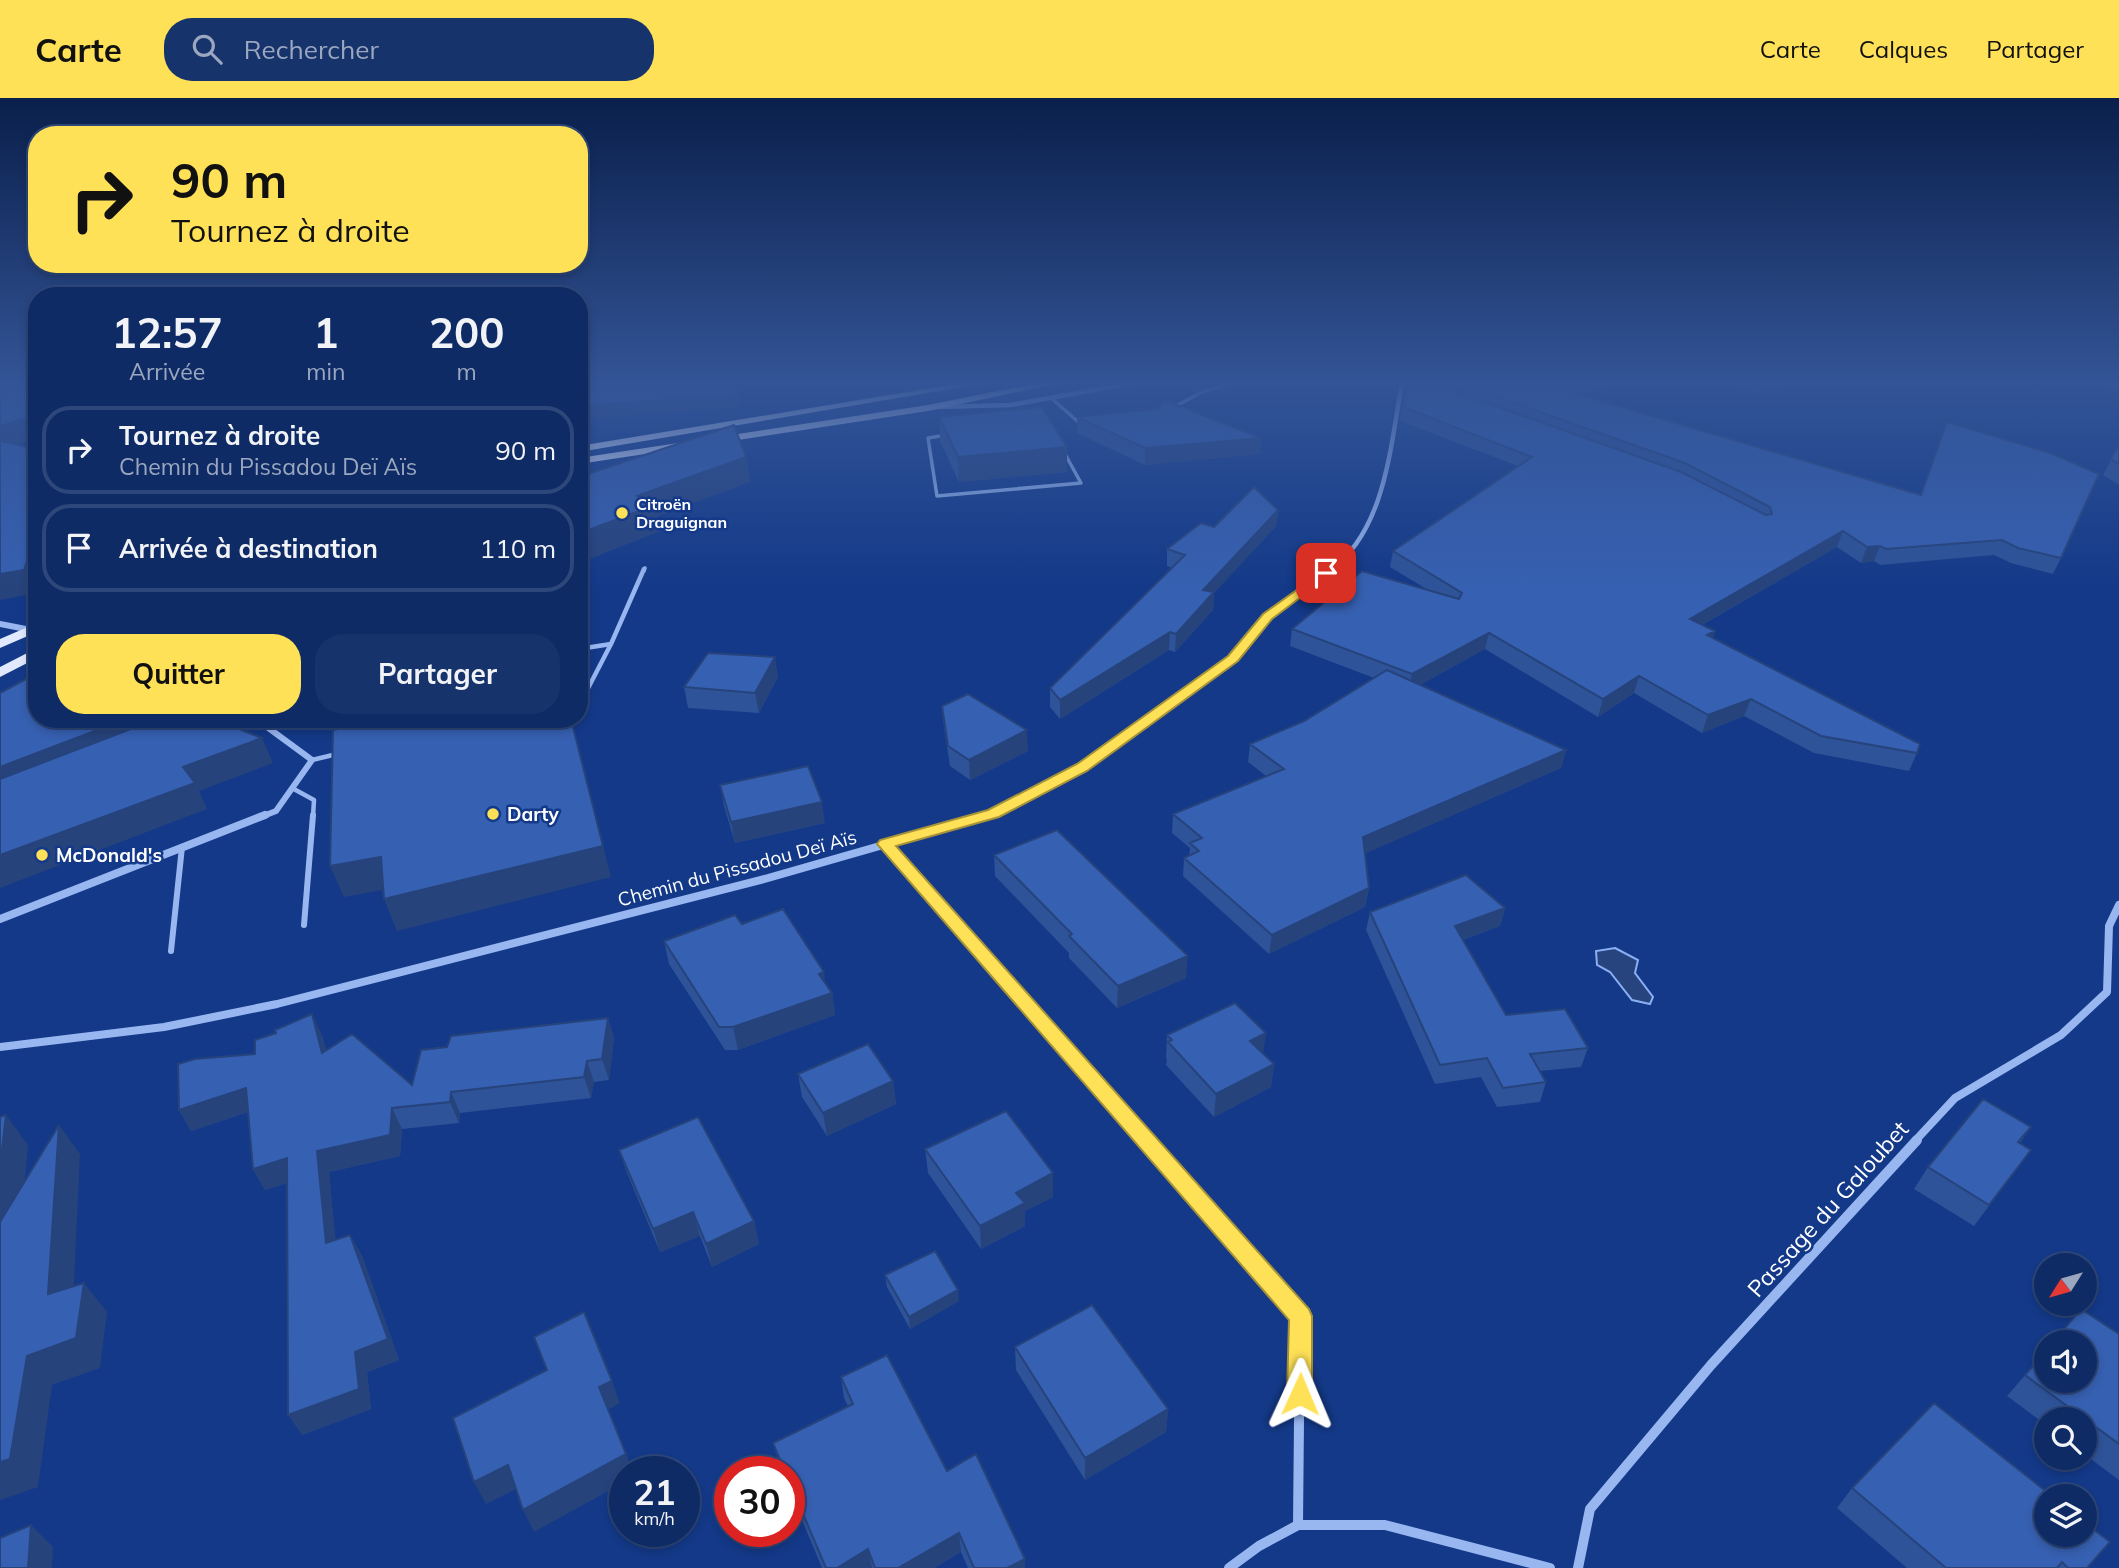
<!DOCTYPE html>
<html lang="fr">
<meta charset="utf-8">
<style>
:root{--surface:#0e2b66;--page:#17336c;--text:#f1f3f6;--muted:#9ba7bf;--line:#2e477a;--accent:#ffe157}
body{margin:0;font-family:Mulish,sans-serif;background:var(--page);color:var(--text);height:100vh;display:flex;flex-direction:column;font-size:26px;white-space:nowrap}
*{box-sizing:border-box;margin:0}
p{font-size:23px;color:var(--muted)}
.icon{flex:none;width:38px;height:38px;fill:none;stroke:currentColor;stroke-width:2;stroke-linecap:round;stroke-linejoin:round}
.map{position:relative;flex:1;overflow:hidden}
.sheet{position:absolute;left:28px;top:189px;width:560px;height:441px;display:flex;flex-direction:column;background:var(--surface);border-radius:28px;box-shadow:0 4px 10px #0003,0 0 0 2px var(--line)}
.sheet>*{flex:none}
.guide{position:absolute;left:28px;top:28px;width:560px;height:147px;border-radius:28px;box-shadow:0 4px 10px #0003,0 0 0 2px var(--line);background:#ffe157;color:#111;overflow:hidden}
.needle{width:46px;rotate:233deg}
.tools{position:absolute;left:2034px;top:1155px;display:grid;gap:14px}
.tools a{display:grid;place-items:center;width:63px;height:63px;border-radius:50%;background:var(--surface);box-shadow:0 4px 10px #0003,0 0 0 2px var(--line);font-size:35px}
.speed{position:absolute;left:609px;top:1358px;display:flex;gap:14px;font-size:35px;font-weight:700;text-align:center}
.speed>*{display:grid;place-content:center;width:91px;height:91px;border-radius:50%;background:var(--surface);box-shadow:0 4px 10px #0003,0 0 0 2px var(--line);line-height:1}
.speed small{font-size:18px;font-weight:400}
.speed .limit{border:10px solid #d22;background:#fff;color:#111}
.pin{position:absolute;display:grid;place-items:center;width:60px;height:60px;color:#fff;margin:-30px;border-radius:14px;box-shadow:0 4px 10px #0006}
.me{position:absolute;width:77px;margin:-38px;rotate:1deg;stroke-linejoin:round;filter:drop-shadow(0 0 5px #0008)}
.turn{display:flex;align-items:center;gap:24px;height:147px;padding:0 28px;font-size:32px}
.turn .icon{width:91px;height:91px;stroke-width:2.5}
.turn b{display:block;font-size:49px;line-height:60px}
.eta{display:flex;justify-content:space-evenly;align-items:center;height:119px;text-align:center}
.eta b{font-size:42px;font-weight:700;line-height:49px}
.primary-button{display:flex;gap:14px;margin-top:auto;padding:14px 28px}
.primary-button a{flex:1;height:80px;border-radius:28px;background:var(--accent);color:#111;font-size:28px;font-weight:700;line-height:80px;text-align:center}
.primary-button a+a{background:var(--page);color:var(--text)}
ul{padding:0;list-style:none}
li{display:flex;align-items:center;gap:21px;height:88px;margin:0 14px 10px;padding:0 14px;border:4px solid var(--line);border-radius:28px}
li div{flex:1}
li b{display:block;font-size:26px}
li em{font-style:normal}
header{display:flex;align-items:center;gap:42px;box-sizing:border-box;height:98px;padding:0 35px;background:var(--accent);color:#111}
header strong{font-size:33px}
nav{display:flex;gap:38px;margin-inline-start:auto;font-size:24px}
.search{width:490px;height:63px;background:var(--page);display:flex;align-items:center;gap:18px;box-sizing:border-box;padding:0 24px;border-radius:28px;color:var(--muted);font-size:26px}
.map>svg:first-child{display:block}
.water{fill:#27447f;stroke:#8aaff3;stroke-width:2}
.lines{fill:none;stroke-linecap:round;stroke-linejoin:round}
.lane-far2{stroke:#98b6f0;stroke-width:3.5}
.lane-far1{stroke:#98b6f0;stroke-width:4.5}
.lane{stroke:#98b6f0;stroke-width:6}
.street-far3{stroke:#98b6f0;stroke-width:4.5}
.street-far2{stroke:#98b6f0;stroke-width:6}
.street-far1{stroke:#98b6f0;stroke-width:8}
.street{stroke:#98b6f0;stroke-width:10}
.primary{fill:#e1e9ff;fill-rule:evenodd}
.wall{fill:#2e5398}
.shaded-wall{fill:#26437c}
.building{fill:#3660b1;stroke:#26437c;stroke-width:2}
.route{fill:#ffe157;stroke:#a69239;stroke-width:2}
.poi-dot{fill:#ffe157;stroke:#133988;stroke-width:2.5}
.labels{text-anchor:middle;stroke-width:5;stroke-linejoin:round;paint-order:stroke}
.far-poi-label{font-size:16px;font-weight:bold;fill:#fff;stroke:#133988;text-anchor:start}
.poi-label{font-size:19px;font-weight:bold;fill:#fff;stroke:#133988;text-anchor:start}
.street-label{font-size:19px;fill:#fff;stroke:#133988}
.near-street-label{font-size:23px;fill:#fff;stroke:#133988}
</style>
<header>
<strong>Carte</strong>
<div class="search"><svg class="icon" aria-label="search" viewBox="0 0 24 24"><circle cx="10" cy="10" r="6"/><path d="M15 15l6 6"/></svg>Rechercher</div>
<nav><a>Carte</a><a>Calques</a><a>Partager</a></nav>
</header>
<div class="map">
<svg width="2119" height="1470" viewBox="0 0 2119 1470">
<rect width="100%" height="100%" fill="#133988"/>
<path class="water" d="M 1615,850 L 1638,862 L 1635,875 L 1653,899 L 1650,906 L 1632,902 L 1610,874 L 1597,867 L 1596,853 Z"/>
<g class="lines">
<path class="lane-far2" d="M 1051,300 L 1082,327
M 1174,309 L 1204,293 L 1233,285
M 946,337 L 928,340 L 937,398 L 1081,385 L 1065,356
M 644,473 L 645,470"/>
<path class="lane-far1" d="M 611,546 L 644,471
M 579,551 L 611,546 L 584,598 L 579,599
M 312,662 L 337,656
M 292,690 L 314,702 L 313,719"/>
<path class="lane" d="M 304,827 L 313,717
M 171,853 L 182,749"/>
<path class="street-far3" d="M 2111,285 L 2119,288
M 939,309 L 1011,307 L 1132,285
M 1330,473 C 1386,431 1390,349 1402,285"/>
<path class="street-far2" d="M 0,526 L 31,532
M 222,627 L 263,626 L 312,662 L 276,713 L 261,719
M 982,719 L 1082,670 L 1233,560 L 1267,519 L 1332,471"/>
<path class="street-far1" d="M 886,746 L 1147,1043
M 0,821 L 265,717
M 0,949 L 164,929 L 277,906 L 768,780 L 988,717
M 1915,1043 L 1955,1000 L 2061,937 L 2107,894 L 2109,828 L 2119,807"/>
<path class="street" d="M 1145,1042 L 1300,1218 L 1298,1427
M 1229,1470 L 1259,1448 L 1298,1427 L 1385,1427 L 1550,1470
M 1578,1470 L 1590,1411 L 1711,1267 L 1917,1042"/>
<path class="primary" d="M 962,285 L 986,285 L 579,354 L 579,348 Z
M 1038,285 L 1059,285 L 928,313 L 579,366 L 579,360 L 928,307 Z
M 37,525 L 37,534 L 0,550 L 0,541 Z
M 37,550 L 37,560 L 0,579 L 0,569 Z"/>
</g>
<path class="wall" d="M 1407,285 L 1467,298 L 1467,296 L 1451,287 L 1451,285 L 1613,285 L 1579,297 L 1921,396 L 1947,324 L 2061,460 L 2053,476 L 2011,465 L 1994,457 L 1880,467 L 1874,463 L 1861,465 L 1837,449 L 1702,527 L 1715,533 L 1713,540 L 1917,655 L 1909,673 L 1814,655 L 1744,618 L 1702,635 L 1634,595 L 1598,619 L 1485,551 L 1420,587 L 1566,652 L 1561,670 L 1365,755 L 1369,790 L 1365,809 L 1269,856 L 1183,778 L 1184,760 L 1189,757 L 1190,750 L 1172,735 L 1173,716 L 1266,678 L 1248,664 L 1250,646 L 1304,623 L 1374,580 L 1290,548 L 1292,531 L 1428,492 L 1390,469 L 1393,453 L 1518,368 L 1400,323 Z
M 1732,285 L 1796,285 L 1753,294 Z
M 939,319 L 1067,349 L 1067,374 L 959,384 L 940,343 Z
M 1077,319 L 1261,340 L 1260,356 L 1145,367 L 1077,335 Z
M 2119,347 L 2119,387 L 2103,377 Z
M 746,359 L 750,384 L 657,418 L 660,433 L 589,461 L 579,456 L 579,379 Z
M 1278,412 L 1276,428 L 1214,495 L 1213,512 L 1175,554 L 1169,552 L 1060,621 L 1050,609 L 1050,590 L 1172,470 L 1167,468 L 1167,451 L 1214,429 Z
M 778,579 L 759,615 L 688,610 L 684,589 Z
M 942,608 L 1028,653 L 970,682 L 950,668 L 944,629 Z
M 720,687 L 825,725 L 735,745 L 724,708 Z
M 994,757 L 1186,880 L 1117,910 L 1069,860 L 1069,855 L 995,778 Z
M 1505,810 L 1500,828 L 1463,842 L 1506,917 L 1588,950 L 1581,969 L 1540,973 L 1546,984 L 1540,1004 L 1497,1009 L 1481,979 L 1435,986 L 1366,832 L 1370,814 Z
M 742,826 L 826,886 L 832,895 L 835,917 L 738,952 L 725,952 L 669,866 L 664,843 Z
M 608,920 L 614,940 L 609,982 L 594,984 L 591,1000 L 460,1015 L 459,1025 L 402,1031 L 400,1058 L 329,1074 L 335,1142 L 350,1137 L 362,1158 L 399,1262 L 367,1274 L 371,1311 L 302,1337 L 287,1085 L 265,1092 L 253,1071 L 248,1014 L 191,1033 L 179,1012 L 255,956 L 322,937 L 326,952 L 412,987 L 447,949 Z
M 1167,937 L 1263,956 L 1274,966 L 1271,989 L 1214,1019 L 1166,967 L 1167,962 L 1166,960 Z
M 798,976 L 893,983 L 896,1006 L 827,1038 L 802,999 Z
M 2031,1029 L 2020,1045 L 2016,1073 L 1974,1128 L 1914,1091 L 1928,1069 Z
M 925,1051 L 1053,1075 L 1053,1099 L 1025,1113 L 1025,1128 L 981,1151 L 928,1075 Z
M 619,1052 L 754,1123 L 759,1146 L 712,1169 L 700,1138 L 660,1154 L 627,1075 Z
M 885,1177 L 959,1203 L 910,1231 L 887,1189 Z
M 2119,1236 L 2119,1382 L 2084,1356 L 2084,1321 L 2046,1321 L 2046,1327 L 2007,1298 L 2046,1253 Z
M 1015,1249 L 1168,1311 L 1166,1334 L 1085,1382 L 1016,1272 Z
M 841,1279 L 947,1373 L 1025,1470 L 968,1470 L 961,1454 L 934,1470 L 822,1470 L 789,1391 L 789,1374 L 782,1374 L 779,1365 L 773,1345 L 848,1308 L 844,1300 Z
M 1852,1390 L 2087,1470 L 1907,1470 L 1837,1410 Z"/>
<path class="shaded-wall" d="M 1579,285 L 1613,285 L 1557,305 L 1560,291 Z
M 1755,285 L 1796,285 L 1753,294 Z
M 738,296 L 740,309 L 579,322 L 579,308 Z
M 37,317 L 37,340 L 0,352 L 0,328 Z
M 1261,340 L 1260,356 L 1145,367 L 1145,350 Z
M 1067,349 L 1067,374 L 959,384 L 958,359 Z
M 746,359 L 750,384 L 657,418 L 660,433 L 589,461 L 583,434 L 637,398 Z
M 1278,412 L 1276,428 L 1214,495 L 1213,512 L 1175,554 L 1176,536 L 1203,492 Z
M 1843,433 L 1837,449 L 1684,537 L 1690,521 Z
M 37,434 L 37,495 L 0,502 L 0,476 Z
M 1880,448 L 1874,463 L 1861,465 L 1867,449 Z
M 1715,533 L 1710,549 L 1707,537 Z
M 1170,534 L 1169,552 L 1060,621 L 1060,602 Z
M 1489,535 L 1485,551 L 1409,593 L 1412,576 Z
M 775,559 L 778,579 L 759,615 L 755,595 Z
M 1639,578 L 1634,595 L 1598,619 L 1603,601 Z
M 1751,601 L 1744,618 L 1702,635 L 1708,617 Z
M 126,621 L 178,621 L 0,700 L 0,669 Z
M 571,621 L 611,779 L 397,833 L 384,801 Z
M 1027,632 L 1028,653 L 970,682 L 969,662 Z
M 262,640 L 273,665 L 199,693 L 207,711 L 0,790 L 0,757 L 183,669 Z
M 1566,652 L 1561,670 L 1360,758 L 1363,739 Z
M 822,704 L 825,725 L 735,745 L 731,724 Z
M 381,759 L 393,790 L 344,799 L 330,768 Z
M 1369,790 L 1365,809 L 1269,856 L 1272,837 Z
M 1505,810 L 1500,828 L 1451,846 L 1455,828 Z
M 1188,858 L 1186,880 L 1117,910 L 1118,888 Z
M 824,874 L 827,896 L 832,895 L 835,917 L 738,952 L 733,929 Z
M 312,916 L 322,937 L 332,976 L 322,955 Z
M 608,920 L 614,940 L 609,982 L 602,961 Z
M 1266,935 L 1263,958 L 1250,943 Z
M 587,963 L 594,984 L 591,1000 L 584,979 Z
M 1274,966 L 1271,989 L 1214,1019 L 1216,996 Z
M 893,983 L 896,1006 L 827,1038 L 823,1015 Z
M 246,990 L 257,1011 L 191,1033 L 179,1012 Z
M 451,994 L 460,1015 L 459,1025 L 450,1004 Z
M 392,1010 L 402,1031 L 400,1058 L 329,1074 L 338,1166 L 326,1145 L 317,1053 Z
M 6,1017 L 28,1047 L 17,1167 L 0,1147 L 0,1069 Z
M 59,1027 L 80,1056 L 72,1226 L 48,1196 Z
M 2031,1052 L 2016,1073 L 1974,1128 L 1989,1107 Z
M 287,1060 L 299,1081 L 265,1092 L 253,1071 Z
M 1053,1075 L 1053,1099 L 1025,1113 L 1025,1128 L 981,1151 L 980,1128 L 1016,1095 Z
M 693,1114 L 700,1138 L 660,1154 L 653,1131 Z
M 754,1123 L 759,1146 L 712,1169 L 706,1146 Z
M 350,1137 L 362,1158 L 399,1262 L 367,1274 L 371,1311 L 302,1337 L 288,1317 L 355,1254 Z
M 84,1185 L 107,1214 L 100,1270 L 52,1287 L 38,1389 L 0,1402 L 0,1364 L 27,1258 Z
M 958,1192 L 959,1203 L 910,1231 L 909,1219 Z
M 612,1283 L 620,1305 L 608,1312 L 599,1289 Z
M 1168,1311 L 1166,1334 L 1085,1382 L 1085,1360 Z
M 626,1356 L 633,1374 L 625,1374 L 625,1384 L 534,1434 L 523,1412 Z
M 508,1367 L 520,1389 L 486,1406 L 474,1384 Z
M 31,1427 L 53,1449 L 52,1470 L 28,1470 Z
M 959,1435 L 961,1454 L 934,1470 L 898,1470 Z
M 868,1451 L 872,1470 L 837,1470 Z
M 1025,1461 L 1025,1470 L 1007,1470 Z"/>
<path class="building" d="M 0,285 L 37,285 L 37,288 L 35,288 L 37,289 L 37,317 L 0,328 Z
M 579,285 L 731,285 L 738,296 L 579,308 Z
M 1407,285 L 1431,285 L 1681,374 L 1766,417 L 1772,416 L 1770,409 L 1685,365 L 1469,289 L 1482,290 L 1474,285 L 1579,285 L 1560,291 L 1921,397 L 1947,324 L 2050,355 L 2099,376 L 2061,460 L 2018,450 L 2002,442 L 1886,451 L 1880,448 L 1867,449 L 1843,433 L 1690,521 L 1715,533 L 1707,537 L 1920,646 L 1917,655 L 1821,638 L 1751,601 L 1708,617 L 1639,578 L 1603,601 L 1489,535 L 1412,576 L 1292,531 L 1362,473 L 1459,501 L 1462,495 L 1393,453 L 1532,359 L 1403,309 Z
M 1167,303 L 1261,340 L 1145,350 L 1077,319 L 1158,311 L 1163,304 Z
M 1042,309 L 1067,349 L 958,359 L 939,319 Z
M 734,327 L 746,359 L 637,398 L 655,407 L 583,434 L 579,433 L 579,379 Z
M 0,343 L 37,351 L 37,434 L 24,472 L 0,476 Z
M 2119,347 L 2119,366 L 2111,361 Z
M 1254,389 L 1278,412 L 1203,492 L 1214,494 L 1176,536 L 1170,534 L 1060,602 L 1050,590 L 1185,457 L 1167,451 L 1201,425 L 1214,429 Z
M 708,555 L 775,559 L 755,595 L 684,589 Z
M 1387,572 L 1566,652 L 1363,739 L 1369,790 L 1272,837 L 1184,760 L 1199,753 L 1190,745 L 1202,740 L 1173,716 L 1284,671 L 1250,646 L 1304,623 Z
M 37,575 L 37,621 L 126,621 L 0,669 L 0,595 Z
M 968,596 L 1027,632 L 969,662 L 948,648 L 942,608 Z
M 157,621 L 213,621 L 262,640 L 183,669 L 195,685 L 0,757 L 0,681 Z
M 390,621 L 571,621 L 603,748 L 384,801 L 381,759 L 330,768 L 333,632 Z
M 808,668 L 822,704 L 731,724 L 720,687 Z
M 1057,732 L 1188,858 L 1118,888 L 1069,838 L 1072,836 L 994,757 Z
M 1466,777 L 1505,810 L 1455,828 L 1506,917 L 1565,911 L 1588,950 L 1530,956 L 1546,984 L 1503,990 L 1487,960 L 1440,967 L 1370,814 Z
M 783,811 L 824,874 L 819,876 L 832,895 L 733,929 L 719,929 L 664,843 L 735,817 L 742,826 Z
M 1235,905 L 1266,935 L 1250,943 L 1274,966 L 1216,996 L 1168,944 L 1172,942 L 1167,937 Z
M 312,916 L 322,955 L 352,936 L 412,987 L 421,952 L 447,949 L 451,938 L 608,920 L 602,961 L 587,963 L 584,979 L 451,994 L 450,1004 L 392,1010 L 390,1037 L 317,1053 L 326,1145 L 350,1137 L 388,1241 L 355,1254 L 359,1291 L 288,1317 L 287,1060 L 253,1071 L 246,990 L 179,1012 L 178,966 L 195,961 L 255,956 L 255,942 L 276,935 L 275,932 Z
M 868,946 L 893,983 L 823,1015 L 798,976 Z
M 1983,1001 L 2031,1029 L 2018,1044 L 2031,1052 L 1989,1107 L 1928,1069 Z
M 1006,1013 L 1053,1075 L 1016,1095 L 1025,1105 L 980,1128 L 925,1051 Z
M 6,1017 L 0,1069 L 0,1019 Z
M 698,1019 L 754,1123 L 706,1146 L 693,1114 L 653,1131 L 619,1052 Z
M 59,1027 L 48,1196 L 84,1185 L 76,1240 L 27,1258 L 10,1361 L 0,1364 L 0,1124 Z
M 935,1153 L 958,1192 L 909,1219 L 885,1177 Z
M 1092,1207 L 1168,1311 L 1085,1360 L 1015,1249 Z
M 2081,1211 L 2119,1236 L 2119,1346 L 2025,1277 L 2046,1253 L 2046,1283 L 2084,1283 L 2084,1244 L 2053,1244 Z
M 584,1214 L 612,1283 L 599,1289 L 626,1356 L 523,1412 L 508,1367 L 474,1384 L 453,1320 L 547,1272 L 534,1239 Z
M 887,1257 L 947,1373 L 976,1356 L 1025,1461 L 1007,1470 L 974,1470 L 959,1435 L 898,1470 L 875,1470 L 868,1451 L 837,1470 L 826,1470 L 789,1383 L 789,1374 L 785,1374 L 773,1345 L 853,1306 L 841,1279 Z
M 1934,1305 L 2052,1398 L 2046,1398 L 2046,1437 L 2084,1437 L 2084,1424 L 2110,1444 L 2087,1470 L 2068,1470 L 2062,1464 L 2057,1470 L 1946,1470 L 1852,1390 Z
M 31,1427 L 28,1470 L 0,1470 L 0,1440 Z"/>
<linearGradient id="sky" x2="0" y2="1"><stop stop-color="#0a1f4b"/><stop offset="0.58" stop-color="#335496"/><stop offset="1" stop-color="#335496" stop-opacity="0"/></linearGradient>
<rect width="2119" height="491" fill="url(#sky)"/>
<path class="route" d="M 1326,471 L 1330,472 L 1330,477 L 1272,521 L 1238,563 L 1087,673 L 999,719 L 896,748 L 1309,1211 L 1312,1218 L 1312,1296 L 1308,1305 L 1300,1308 L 1291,1305 L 1287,1296 L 1289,1222 L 877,746 L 880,742 L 988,712 L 1077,666 L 1228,558 L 1263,516 Z"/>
<g class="poi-dot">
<circle cx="622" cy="415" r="7"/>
<circle cx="493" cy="716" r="7"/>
<circle cx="42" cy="757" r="7"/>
</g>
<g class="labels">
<g class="far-poi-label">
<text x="636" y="412">Citroën<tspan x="636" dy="18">Draguignan</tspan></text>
</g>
<g class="poi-label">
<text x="507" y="723">Darty</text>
<text x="56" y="764">McDonald's</text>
</g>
<g class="street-label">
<text transform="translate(737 770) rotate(-15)" y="7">Chemin du Pissadou Deï Aïs</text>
</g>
<g class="near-street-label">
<text transform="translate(1828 1111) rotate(-48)" y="8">Passage du Galoubet</text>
</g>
</g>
</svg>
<div class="tools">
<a><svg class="needle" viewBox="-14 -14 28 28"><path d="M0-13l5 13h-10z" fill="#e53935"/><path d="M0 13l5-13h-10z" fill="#9ba7bf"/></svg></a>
<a><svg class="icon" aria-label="sound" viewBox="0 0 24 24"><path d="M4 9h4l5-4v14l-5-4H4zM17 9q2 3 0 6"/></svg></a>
<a><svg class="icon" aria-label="search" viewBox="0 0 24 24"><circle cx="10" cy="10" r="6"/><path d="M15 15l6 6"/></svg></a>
<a><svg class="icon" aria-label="layers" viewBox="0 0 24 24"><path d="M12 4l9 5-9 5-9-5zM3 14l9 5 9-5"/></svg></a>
</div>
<div class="speed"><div>21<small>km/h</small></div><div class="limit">30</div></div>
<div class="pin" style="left:1326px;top:475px;background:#d93025"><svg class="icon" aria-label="arrive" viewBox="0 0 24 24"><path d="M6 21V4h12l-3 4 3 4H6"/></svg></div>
<svg class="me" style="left:1300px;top:1296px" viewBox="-20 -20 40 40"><path d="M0-17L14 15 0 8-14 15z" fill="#ffe157" stroke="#fff" stroke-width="4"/></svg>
<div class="guide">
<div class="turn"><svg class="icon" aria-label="right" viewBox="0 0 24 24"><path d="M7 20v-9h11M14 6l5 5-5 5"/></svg><div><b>90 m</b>Tournez à droite</div></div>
</div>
<section class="sheet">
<div class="eta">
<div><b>12:57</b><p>Arrivée</p></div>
<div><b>1</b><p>min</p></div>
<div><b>200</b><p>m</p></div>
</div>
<ul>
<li><svg class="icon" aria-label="right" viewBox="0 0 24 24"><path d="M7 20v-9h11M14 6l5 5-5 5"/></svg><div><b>Tournez à droite</b><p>Chemin du Pissadou Deï Aïs</p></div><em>90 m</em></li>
<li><svg class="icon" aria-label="arrive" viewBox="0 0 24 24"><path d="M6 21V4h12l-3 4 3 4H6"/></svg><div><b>Arrivée à destination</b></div><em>110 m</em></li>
</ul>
<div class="primary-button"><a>Quitter</a><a>Partager</a></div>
</section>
</div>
